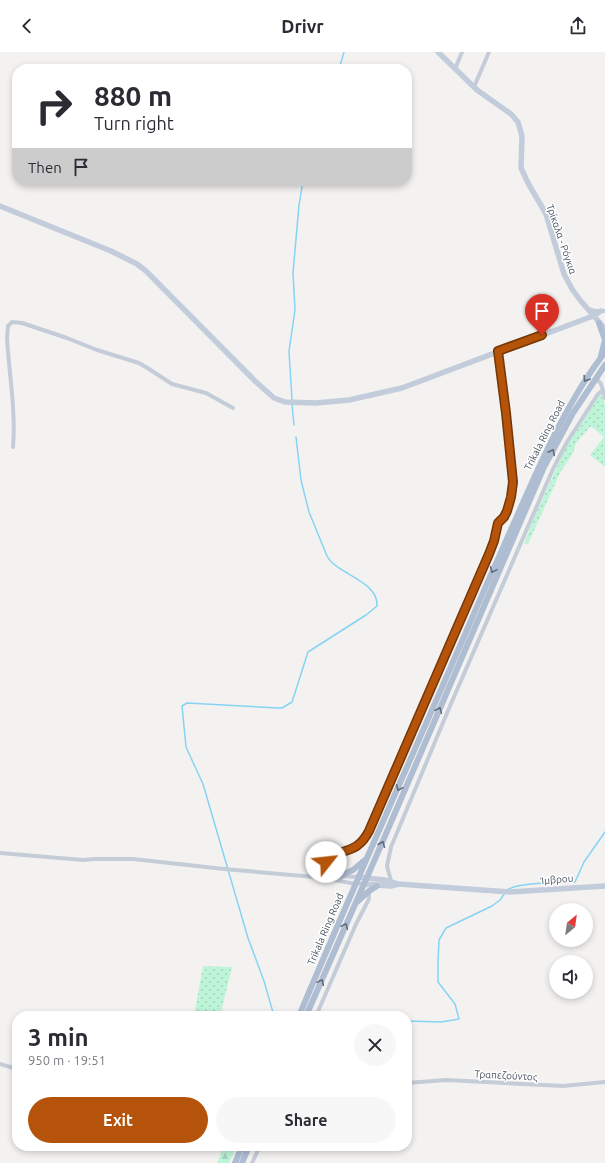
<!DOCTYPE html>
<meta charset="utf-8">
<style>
:root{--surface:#fff;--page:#f7f7f7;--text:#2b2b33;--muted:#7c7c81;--accent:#b45309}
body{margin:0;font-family:Ubuntu,sans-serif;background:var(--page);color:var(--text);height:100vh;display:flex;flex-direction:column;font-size:15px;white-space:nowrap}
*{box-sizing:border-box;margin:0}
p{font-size:13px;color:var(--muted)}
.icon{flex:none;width:22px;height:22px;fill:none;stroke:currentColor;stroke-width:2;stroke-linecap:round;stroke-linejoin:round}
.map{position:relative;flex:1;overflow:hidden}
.panel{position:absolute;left:12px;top:959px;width:400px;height:140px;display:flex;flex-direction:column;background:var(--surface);border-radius:16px;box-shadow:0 2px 6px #0003}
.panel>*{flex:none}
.banner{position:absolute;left:12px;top:12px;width:400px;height:122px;border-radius:16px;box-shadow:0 2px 6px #0003;background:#fff;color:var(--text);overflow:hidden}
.needle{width:26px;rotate:29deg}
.controls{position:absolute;left:549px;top:851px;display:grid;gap:8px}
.controls a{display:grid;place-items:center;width:44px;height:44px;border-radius:50%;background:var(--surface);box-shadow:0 2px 6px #0003;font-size:20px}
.pin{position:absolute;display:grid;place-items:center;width:34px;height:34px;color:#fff;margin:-41px -17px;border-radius:50% 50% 50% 0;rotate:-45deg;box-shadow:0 0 4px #0007}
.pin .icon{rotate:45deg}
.me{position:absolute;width:44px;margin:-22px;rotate:61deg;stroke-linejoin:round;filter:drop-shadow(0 0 3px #0008)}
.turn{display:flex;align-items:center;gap:14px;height:84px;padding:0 16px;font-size:18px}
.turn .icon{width:52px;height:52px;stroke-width:2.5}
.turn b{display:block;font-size:28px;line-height:34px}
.then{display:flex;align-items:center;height:38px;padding:0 16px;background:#0003;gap:8px;font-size:15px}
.round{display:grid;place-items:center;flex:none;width:42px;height:42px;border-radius:21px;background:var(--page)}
.summary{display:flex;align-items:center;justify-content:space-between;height:68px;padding:0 16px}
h1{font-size:24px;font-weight:600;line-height:30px}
.button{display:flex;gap:8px;margin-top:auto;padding:8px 16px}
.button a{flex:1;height:46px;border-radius:24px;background:var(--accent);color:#fff;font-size:16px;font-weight:600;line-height:46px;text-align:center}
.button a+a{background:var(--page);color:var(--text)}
header{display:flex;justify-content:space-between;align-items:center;height:52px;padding:0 16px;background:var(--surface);font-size:18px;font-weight:600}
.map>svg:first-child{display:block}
.grass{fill:url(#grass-dots)}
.forest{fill:url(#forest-firs)}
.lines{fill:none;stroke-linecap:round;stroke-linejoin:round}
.stream{stroke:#87d3f4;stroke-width:1.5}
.street{stroke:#c4ccd7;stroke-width:4}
.secondary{stroke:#c3ccdb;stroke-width:5.5}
.primary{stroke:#afbdd2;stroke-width:6}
.oneway{stroke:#616d7d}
.route-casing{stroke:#753606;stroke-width:10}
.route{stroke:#b45309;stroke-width:7}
.labels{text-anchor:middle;stroke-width:3;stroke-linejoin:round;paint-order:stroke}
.street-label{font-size:10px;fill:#475261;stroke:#fff}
</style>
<header><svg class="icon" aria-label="back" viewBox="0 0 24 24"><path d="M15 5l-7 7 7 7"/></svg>Drivr<svg class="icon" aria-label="share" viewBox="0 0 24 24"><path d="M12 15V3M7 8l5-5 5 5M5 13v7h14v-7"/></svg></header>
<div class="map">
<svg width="605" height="1111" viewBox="0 0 605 1111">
<defs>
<pattern id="grass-dots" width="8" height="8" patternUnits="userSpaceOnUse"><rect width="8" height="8" fill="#bef4d8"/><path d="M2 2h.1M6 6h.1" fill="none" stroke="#a5d3bc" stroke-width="1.8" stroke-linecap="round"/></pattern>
<pattern id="forest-firs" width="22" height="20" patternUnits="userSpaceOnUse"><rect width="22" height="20" fill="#bef4d8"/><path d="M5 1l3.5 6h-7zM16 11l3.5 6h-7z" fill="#a5d3bc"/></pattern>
</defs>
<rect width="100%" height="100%" fill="#f4f2f1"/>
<path class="grass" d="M 601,341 L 605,352 L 605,415 L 590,403 L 604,385 L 591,374 L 576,391 L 573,401 L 560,421 L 528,492 L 524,492 L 534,466 L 566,395 Z
M 203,914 L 232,915 L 220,964 L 194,964 Z"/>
<path class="forest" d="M 224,1094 L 237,1094 L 229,1111 L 217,1111 Z"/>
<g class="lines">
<path class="stream" d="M 339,17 L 344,0
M 292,348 L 289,299 L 295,258 L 293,221 L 299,153 L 303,129
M 292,352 L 294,373
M 507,838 C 519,830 559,831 575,830 L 584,810 L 605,780
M 274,964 L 264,929 L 248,886 L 203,732 L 186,695 L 182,654 L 187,651 L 278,656 L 282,656 L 292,650 L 308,600 L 366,563 L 377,554 C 379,529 336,522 327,504 L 309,460 L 301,428 L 296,385
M 407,969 L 441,970 L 459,967 L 455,952 L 438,930 L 438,910 L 439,888 L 446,876 L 492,854 L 500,848 L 505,841"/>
<path class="street" d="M 455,17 L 462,0
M 474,35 L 489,0
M 588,257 L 595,259 L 605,259
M 596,326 L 601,332 L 605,346
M 13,395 C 16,358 9,322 7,286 L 8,274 L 12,270 L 22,271 L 67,286 L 97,298 L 139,311 L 149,317 L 172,332 L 206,341 L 233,356
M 0,801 L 83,808 L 95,807 L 133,807 L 224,817 L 326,826 L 355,832
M 322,826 C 324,797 343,806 360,792 C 364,789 366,784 369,779 L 489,502 L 494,489 L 498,471 L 504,465 L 507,459 L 511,445 L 513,430 L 507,361 L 498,299
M 327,826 L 336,824 L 358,825
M 391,829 L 387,814 L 391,795 L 450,654 L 553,417 L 567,390 L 598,342 L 603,338
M 316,964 L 356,872 L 369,847 L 369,839
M 0,1012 L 17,1017
M 407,1031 L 446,1028 L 563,1034 L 605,1030
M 252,1111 L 260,1094"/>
<path class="secondary" d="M 438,0 L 477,38 L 511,62 L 518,70 L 522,84 L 521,116 L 528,131 L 546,162 L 564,222 L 572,237 L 580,248 L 605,277
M 0,154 L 111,199 L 137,212 L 146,219 L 255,329 L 274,346 L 285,350 L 316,351 L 349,348 L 402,336 L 593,264 L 601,259
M 358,825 L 384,828 L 398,832 L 510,840 L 605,834
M 361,832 L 391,834 L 398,832"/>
<path class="primary" d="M 599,271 L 605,288 L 601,304
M 341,824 L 353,818 L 366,807
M 357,850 L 369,839 L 377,834
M 299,964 C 354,833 413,703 469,573 C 486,533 504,494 521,455 C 545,401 569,347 605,300
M 306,964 L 382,791 L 544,415 L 573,361 L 605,313
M 235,1111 L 242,1094
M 242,1111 L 249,1094"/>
</g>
<defs><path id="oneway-chevron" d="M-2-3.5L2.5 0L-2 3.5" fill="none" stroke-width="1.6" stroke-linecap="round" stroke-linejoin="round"/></defs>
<g class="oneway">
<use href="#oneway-chevron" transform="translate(586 327) rotate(122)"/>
<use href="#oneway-chevron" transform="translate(552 400) rotate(-63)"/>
<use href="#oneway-chevron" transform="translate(493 518) rotate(114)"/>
<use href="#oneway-chevron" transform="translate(439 658) rotate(-66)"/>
<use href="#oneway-chevron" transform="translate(399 736) rotate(114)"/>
<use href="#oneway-chevron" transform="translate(382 792) rotate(-67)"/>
<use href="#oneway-chevron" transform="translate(345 874) rotate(-66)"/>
<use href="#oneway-chevron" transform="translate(321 930) rotate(-66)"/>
</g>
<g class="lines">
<defs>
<path id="route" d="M 326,810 C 342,794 356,804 369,779 L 489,502 L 494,489 L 498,471 L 504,465 L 507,459 L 511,445 L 513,430 L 506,361 L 498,299 L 542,283"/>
</defs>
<use href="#route" class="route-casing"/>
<use href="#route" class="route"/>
</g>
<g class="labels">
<g class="street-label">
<text transform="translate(562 187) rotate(71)" y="4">Τρίκαλα - Ρόγκια</text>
<text transform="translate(544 383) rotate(-63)" y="4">Trikala Ring Road</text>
<text transform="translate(557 827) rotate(-5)" y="4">Ίμβρου</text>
<text transform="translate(325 877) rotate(-67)" y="4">Trikala Ring Road</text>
<text transform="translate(506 1023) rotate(3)" y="4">Τραπεζούντος</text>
</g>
</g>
</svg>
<div class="controls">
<a><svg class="needle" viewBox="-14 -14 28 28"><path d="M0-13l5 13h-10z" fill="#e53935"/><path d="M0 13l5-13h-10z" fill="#7c7c81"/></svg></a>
<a><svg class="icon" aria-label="sound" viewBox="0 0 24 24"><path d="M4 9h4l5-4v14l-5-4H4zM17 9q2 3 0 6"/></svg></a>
</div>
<div class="pin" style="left:542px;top:283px;background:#d93025"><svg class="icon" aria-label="arrive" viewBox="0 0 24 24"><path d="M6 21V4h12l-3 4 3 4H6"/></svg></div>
<svg class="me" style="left:326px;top:810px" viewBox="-20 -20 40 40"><circle r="19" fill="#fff"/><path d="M0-13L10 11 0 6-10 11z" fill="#b45309"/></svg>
<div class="banner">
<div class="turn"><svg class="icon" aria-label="right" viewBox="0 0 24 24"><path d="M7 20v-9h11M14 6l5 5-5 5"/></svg><div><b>880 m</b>Turn right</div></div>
<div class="then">Then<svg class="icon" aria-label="arrive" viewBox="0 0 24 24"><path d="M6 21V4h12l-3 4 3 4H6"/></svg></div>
</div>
<section class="panel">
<div class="summary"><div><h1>3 min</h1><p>950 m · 19:51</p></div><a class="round"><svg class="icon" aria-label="close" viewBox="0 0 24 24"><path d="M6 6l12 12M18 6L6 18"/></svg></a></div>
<div class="button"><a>Exit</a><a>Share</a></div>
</section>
</div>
